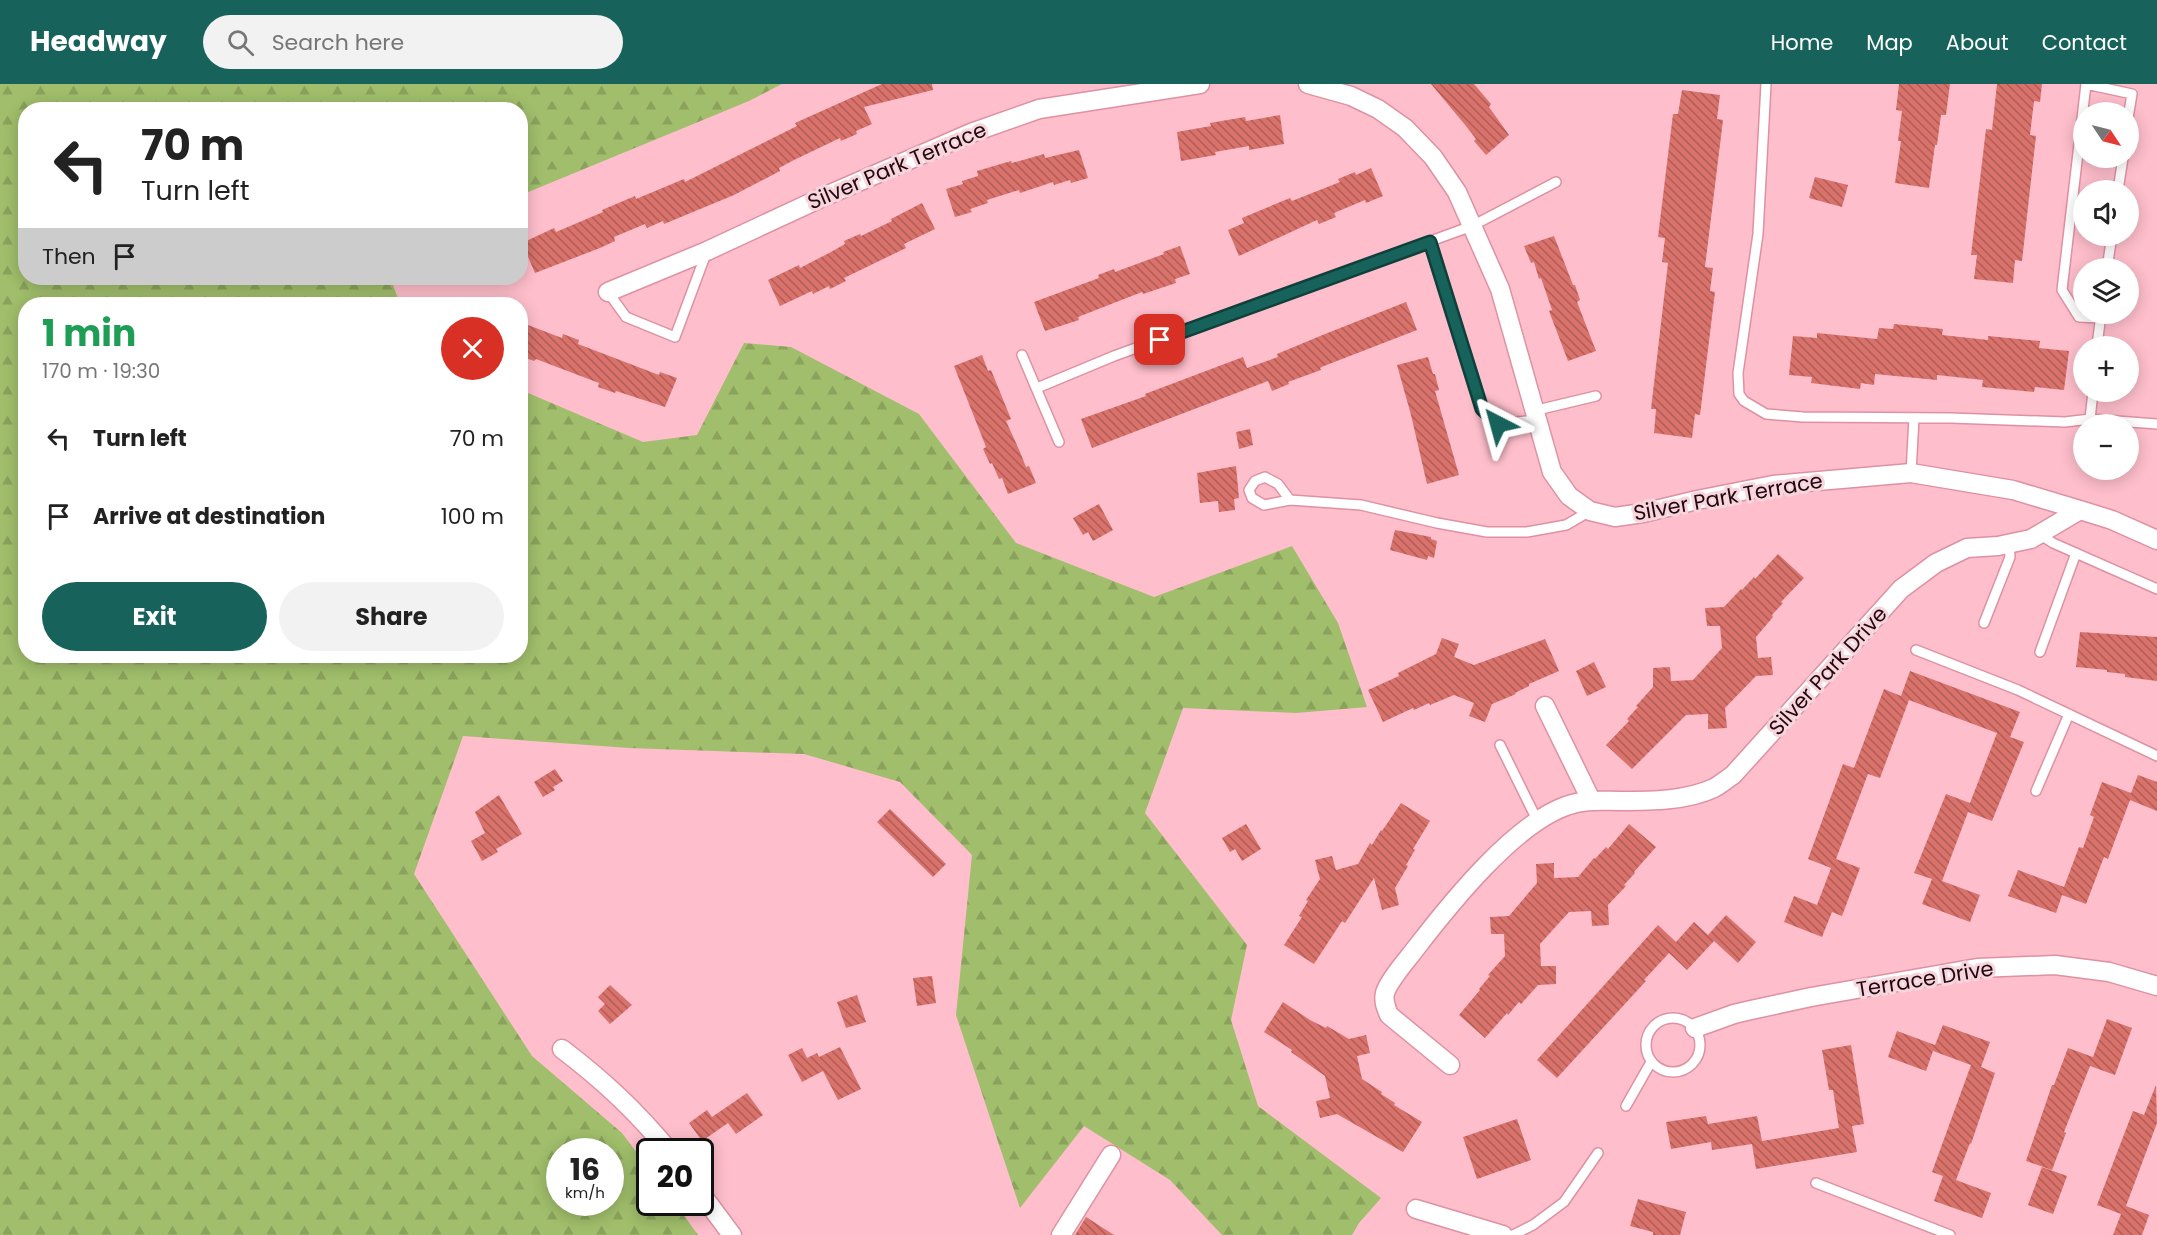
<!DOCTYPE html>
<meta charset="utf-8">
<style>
:root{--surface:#fff;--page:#f2f2f2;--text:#222;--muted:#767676;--accent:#17635b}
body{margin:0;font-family:Poppins,sans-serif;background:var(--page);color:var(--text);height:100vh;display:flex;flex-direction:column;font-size:22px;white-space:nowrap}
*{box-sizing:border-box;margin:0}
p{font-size:20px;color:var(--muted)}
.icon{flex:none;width:33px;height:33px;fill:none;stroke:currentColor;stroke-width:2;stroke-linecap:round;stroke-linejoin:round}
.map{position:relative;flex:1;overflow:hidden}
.side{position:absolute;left:18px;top:213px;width:510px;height:366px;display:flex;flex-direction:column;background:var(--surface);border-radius:24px;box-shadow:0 3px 15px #0003}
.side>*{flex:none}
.banner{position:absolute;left:18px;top:18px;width:510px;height:183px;border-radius:24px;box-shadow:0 3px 15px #0003;background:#fff;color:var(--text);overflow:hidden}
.needle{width:39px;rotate:125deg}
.buttons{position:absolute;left:2073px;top:18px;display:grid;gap:12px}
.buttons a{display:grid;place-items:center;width:66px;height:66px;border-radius:50%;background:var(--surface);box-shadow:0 3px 15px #0003;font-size:30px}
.speed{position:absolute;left:546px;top:1054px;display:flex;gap:12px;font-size:30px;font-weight:700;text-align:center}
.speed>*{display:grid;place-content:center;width:78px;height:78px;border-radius:50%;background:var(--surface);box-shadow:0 3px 15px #0003;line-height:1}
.speed small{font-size:15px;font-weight:400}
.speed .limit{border:3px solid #111;border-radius:9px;background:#fff;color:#111}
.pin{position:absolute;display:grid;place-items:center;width:51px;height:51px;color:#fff;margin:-26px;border-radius:12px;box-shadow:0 3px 9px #0006}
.me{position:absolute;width:66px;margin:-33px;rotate:321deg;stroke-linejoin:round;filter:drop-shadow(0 0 4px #0008)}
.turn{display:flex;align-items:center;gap:21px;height:126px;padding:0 24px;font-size:27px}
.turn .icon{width:78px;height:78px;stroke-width:2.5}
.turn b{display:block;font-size:42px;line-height:51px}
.then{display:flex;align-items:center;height:57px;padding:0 24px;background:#0003;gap:12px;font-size:22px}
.round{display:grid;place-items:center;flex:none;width:63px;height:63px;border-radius:32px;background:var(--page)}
.head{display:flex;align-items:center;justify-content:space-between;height:102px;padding:0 24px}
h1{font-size:36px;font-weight:700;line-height:45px;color:#1e9e55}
.action{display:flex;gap:12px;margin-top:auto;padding:12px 24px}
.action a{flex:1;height:69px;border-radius:36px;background:var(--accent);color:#fff;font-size:24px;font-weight:700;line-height:69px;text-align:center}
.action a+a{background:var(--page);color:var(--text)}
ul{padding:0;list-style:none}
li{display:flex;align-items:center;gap:18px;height:78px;padding:0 24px}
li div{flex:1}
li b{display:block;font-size:22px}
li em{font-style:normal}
header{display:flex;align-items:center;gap:36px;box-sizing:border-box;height:84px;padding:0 30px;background:var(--accent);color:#fff}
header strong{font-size:28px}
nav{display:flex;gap:33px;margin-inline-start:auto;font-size:21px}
.search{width:420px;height:54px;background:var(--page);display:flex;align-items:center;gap:15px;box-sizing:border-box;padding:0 21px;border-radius:33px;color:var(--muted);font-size:22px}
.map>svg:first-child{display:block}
.forest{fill:url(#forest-firs);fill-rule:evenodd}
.building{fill:url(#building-back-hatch)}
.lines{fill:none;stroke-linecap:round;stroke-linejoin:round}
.service-casing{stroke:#de91a2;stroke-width:12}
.minor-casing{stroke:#de91a2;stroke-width:21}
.service{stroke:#fff;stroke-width:9}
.minor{stroke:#fff;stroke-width:18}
.route-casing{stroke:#0f403b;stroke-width:15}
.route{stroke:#17635b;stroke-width:10}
.labels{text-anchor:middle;stroke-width:6;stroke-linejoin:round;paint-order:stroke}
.street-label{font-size:21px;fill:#230810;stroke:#f6d5dc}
</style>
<header>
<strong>Headway</strong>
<div class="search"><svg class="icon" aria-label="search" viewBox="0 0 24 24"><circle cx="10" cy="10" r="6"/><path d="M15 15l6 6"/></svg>Search here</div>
<nav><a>Home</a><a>Map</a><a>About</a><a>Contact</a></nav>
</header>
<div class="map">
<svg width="2157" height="1151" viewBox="0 0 2157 1151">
<defs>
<pattern id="forest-firs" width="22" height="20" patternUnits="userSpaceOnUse" patternTransform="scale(1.5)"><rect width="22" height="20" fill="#a0be6b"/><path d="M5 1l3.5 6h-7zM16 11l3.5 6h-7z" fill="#8aa25c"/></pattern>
<pattern id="building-back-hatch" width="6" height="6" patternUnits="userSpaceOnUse" patternTransform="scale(1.5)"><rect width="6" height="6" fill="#d9726b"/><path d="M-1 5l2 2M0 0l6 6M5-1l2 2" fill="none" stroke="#b05c57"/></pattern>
</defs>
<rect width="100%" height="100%" fill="#febecb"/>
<path class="forest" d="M 0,0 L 782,0 L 749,17 L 521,111 L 520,26 L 26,26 L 26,194 L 402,194 L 393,201 L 400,220 L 26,220 L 26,572 L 520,572 L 521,306 L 643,358 L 697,351 L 744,259 L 791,263 L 919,330 L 1016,459 L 1154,513 L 1292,462 L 1338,539 L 1367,623 L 1296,629 L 1183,624 L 1145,729 L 1247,861 L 1231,936 L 1258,1022 L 1381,1114 L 1359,1139 L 1352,1151 L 1222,1151 L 1170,1096 L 1084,1042 L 1020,1124 L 956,931 L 972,771 L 900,698 L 804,670 L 629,664 L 463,652 L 414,790 L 532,972 L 622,1049 L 649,1085 L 650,1119 L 675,1119 L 698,1151 L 0,1151 ZM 560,1068 L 610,1068 L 610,1119 L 560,1119 Z"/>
<path class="building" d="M 882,0 L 932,0 L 933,6 L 864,23 L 872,40 L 856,47 L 857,50 L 841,57 L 840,54 L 794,76 L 779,84 L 780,87 L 734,111 L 664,140 L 663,137 L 647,144 L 645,140 L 614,153 L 615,157 L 600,164 L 535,189 L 522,159 L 554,144 L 556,148 L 603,128 L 602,126 L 635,112 L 636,115 L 684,95 L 685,98 L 797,42 L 795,39 Z
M 1431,0 L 1474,0 L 1491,20 L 1489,23 L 1509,51 L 1486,71 L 1474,57 L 1476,55 L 1466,42 Z
M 1899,0 L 1950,0 L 1946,31 L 1941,31 L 1937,61 L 1935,61 L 1929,104 L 1895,99 L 1901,57 L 1898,57 L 1902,27 L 1896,26 Z
M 1997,0 L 2042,0 L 2040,18 L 2034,17 L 2030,51 L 2036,52 L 2022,177 L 2015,176 L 2013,199 L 1974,195 L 1977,171 L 1971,171 L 1986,45 L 1992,46 Z
M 1682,6 L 1720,11 L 1717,35 L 1723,36 L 1705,183 L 1713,184 L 1710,207 L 1715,208 L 1700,331 L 1695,330 L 1692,354 L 1654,349 L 1656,325 L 1651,325 L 1668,179 L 1662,178 L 1665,154 L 1658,153 L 1673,30 L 1678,30 Z
M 1280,31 L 1284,60 L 1249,66 L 1249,62 L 1215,68 L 1216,71 L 1181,77 L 1177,48 L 1211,42 L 1210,39 L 1245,33 L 1246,37 Z
M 1079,66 L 1088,94 L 1071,99 L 1070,96 L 1054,101 L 1053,98 L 1020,109 L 1019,106 L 987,116 L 988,119 L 970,125 L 972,128 L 955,133 L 946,105 L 963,100 L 962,97 L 978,92 L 977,87 L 1011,77 L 1012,79 L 1044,70 L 1045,74 Z
M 1371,84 L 1383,112 L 1366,119 L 1365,116 L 1334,129 L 1336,133 L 1319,140 L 1317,136 L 1239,172 L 1228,146 L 1244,139 L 1242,134 L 1290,114 L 1292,117 L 1340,98 L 1338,95 L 1355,88 L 1356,91 Z
M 1815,93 L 1848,101 L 1842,123 L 1809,114 Z
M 922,119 L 935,145 L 904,160 L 906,164 L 844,194 L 846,197 L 830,205 L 829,202 L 813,210 L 812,207 L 780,222 L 768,196 L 799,181 L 800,184 L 831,168 L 845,160 L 844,157 L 860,150 L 861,152 L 892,137 L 891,135 Z
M 1554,152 L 1573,201 L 1575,201 L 1580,216 L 1577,218 L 1596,267 L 1568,277 L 1549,227 L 1552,226 L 1541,194 L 1539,195 L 1534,178 L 1531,179 L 1524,162 Z
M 1180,162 L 1190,190 L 1175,195 L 1176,199 L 1143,210 L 1142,208 L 1078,233 L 1079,236 L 1045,247 L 1034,218 L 1099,194 L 1098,191 L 1114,185 L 1115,188 L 1164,170 L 1163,168 Z
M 1406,218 L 1417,246 L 1324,282 L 1320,284 L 1321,286 L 1288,298 L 1289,300 L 1272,307 L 1268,297 L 1092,364 L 1081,335 L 1146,312 L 1145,310 L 1243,273 L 1247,284 L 1278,273 L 1277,270 L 1325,250 Z
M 520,238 L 562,254 L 563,250 L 579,256 L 578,260 L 659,291 L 660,288 L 677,294 L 665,323 L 616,307 L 615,309 L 598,303 L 599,299 L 536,275 L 534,277 L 520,272 Z
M 1894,240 L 1943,245 L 1942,251 L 1988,256 L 1988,252 L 2040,257 L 2039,264 L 2069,267 L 2064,306 L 2035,303 L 2034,308 L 1982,303 L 1983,296 L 1937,291 L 1937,296 L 1875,290 L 1874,301 L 1861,299 L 1860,305 L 1811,299 L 1812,293 L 1789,291 L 1793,252 L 1817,254 L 1817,249 L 1877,255 L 1879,244 L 1893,245 Z
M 982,271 L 988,287 L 991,286 L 1011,335 L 1006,337 L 1020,368 L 1026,383 L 1029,382 L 1036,399 L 1008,410 L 1002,394 L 999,395 L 992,379 L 990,380 L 983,365 L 986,363 L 954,282 Z
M 1428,273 L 1433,290 L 1435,290 L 1439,306 L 1435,307 L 1459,391 L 1427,400 L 1411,331 L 1397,281 Z
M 1250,345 L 1253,361 L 1239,365 L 1236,348 Z
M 1236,382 L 1239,414 L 1234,415 L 1235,426 L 1219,428 L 1218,417 L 1200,419 L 1197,389 Z
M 1099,420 L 1113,446 L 1093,457 L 1088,448 L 1083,451 L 1073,434 Z
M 1395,446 L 1431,453 L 1431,455 L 1437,457 L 1434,474 L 1428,472 L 1427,476 L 1390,466 Z
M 1778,470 L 1804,494 L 1781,518 L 1783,519 L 1772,531 L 1773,533 L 1756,553 L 1758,574 L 1771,573 L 1773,591 L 1756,592 L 1725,624 L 1727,644 L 1708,645 L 1708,630 L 1686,631 L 1632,685 L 1606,661 L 1629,637 L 1627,635 L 1638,623 L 1636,622 L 1653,603 L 1653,584 L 1670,583 L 1671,597 L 1693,596 L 1722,564 L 1720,542 L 1707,542 L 1705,524 L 1724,523 L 1741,505 L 1742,506 L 1754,493 L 1755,495 Z
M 2080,548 L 2157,553 L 2157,597 L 2125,593 L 2125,590 L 2107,588 L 2107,586 L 2076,583 Z
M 1442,554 L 1459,560 L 1454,573 L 1474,581 L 1545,555 L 1559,587 L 1529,600 L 1529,602 L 1515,609 L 1516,610 L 1492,620 L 1485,638 L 1469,632 L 1474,619 L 1454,611 L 1430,621 L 1429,619 L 1414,626 L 1413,624 L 1383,638 L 1368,606 L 1399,592 L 1398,589 L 1436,570 Z
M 1594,578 L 1606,603 L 1587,612 L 1576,587 Z
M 1910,587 L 2020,628 L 2010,653 L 2024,658 L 1992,737 L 1968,728 L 1942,797 L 1980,811 L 1970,838 L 1922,820 L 1932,795 L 1914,789 L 1946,710 L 1970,719 L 1997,649 L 1909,616 L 1880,694 L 1868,690 L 1836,775 L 1860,784 L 1842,832 L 1832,828 L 1822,853 L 1784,838 L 1794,812 L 1817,821 L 1831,784 L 1808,775 L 1843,680 L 1854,684 L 1884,605 L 1901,612 Z
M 555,685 L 563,697 L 553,703 L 555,706 L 543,713 L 534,698 Z
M 2138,691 L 2157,698 L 2157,727 L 2130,716 L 2108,775 L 2104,773 L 2086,820 L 2062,811 L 2056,829 L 2008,812 L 2018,786 L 2064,803 L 2079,763 L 2083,764 L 2094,733 L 2090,731 L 2102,698 L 2131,709 Z
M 499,711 L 522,750 L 496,765 L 498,768 L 482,777 L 471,757 L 485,749 L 475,728 Z
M 1401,719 L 1430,737 L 1413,765 L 1415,766 L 1406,781 L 1408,782 L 1395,804 L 1399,821 L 1382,826 L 1374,794 L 1345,839 L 1342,837 L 1314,880 L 1284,861 L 1302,833 L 1299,832 L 1308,817 L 1306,816 L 1320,795 L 1315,776 L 1332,772 L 1336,786 L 1358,780 L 1370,759 L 1372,761 L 1381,746 L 1382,747 Z
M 890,725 L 946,780 L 933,793 L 877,738 Z
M 1246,740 L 1261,765 L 1242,777 L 1235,765 L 1230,768 L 1222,754 Z
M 1629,740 L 1656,763 L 1634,788 L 1635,789 L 1624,801 L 1626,802 L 1608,821 L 1609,841 L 1592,842 L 1591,827 L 1569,828 L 1540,860 L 1541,882 L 1556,882 L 1556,900 L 1538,901 L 1521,920 L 1519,918 L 1508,931 L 1507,929 L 1485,954 L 1459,931 L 1480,906 L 1479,905 L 1490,892 L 1488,891 L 1505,872 L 1504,850 L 1491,850 L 1490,833 L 1509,832 L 1537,799 L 1536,780 L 1554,779 L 1554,794 L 1578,793 L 1594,774 L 1595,775 L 1606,763 L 1608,765 Z
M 1726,831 L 1756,858 L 1738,879 L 1714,857 L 1687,886 L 1669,869 L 1644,896 L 1646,897 L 1557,994 L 1537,976 L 1658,841 L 1676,858 L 1694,838 L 1708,851 Z
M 932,892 L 936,919 L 917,922 L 913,894 Z
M 610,901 L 632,921 L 610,940 L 598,927 L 605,920 L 598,913 Z
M 857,911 L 866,938 L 846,944 L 837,918 Z
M 1283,918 L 1310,936 L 1326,944 L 1327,942 L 1349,955 L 1366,951 L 1370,969 L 1357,972 L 1362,995 L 1382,1008 L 1381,1010 L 1395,1019 L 1394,1021 L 1422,1038 L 1403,1068 L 1337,1030 L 1320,1034 L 1316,1017 L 1330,1014 L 1325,992 L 1291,968 L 1292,966 L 1264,948 Z
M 2107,935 L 2132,944 L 2115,991 L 2090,982 L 2064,1048 L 2066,1049 L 2052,1086 L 2026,1077 L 2052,1001 L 2054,1001 L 2068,964 L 2093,973 Z
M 1943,941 L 1990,958 L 1981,983 L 1995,989 L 1971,1060 L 1970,1059 L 1956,1096 L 1991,1109 L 1982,1134 L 1934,1117 L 1943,1092 L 1932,1088 L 1971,981 L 1933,967 L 1934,964 L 1926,987 L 1888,973 L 1897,947 L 1935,961 Z
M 1851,961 L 1864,1040 L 1852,1042 L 1857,1068 L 1756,1085 L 1752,1060 L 1712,1066 L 1711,1058 L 1671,1065 L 1666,1038 L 1706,1032 L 1708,1040 L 1757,1032 L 1762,1057 L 1839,1044 L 1833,1006 L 1829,1006 L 1822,966 Z
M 840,963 L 861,1005 L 838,1016 L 823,987 L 802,998 L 788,971 L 802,964 L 807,974 L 817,969 L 819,973 Z
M 2156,1001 L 2157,1039 L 2126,1122 L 2149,1131 L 2142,1151 L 2113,1151 L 2121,1130 L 2097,1121 L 2133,1027 L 2144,1031 Z
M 747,1009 L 763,1031 L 736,1050 L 728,1039 L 702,1057 L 689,1039 L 707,1026 L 712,1033 Z
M 1517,1035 L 1531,1076 L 1477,1095 L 1463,1053 Z
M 2042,1083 L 2067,1092 L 2053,1130 L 2028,1121 Z
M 1638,1115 L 1686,1128 L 1680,1151 L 1653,1151 L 1653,1148 L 1630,1142 Z
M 1086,1133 L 1114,1151 L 1075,1151 Z"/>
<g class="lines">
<defs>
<path id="service" d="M 1766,0 L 1758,150 L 1738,289 L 1739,310 L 1744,317 L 1766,330 L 1803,333 L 1951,334 L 2065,338 L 2090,335 L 2157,340
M 2118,106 L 2123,74
M 1430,158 L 1482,325 L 1498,340 L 1536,336
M 2107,184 L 2112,152
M 608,208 L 626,233 L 675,253 L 707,167
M 2100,234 L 2079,233 L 2062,206 L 2086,0 L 2132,10 L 2128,34
M 2097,262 L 2101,230
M 1022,271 L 1059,358
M 1037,304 L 1114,272 L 1472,142 L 1556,98
M 1533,327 L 1596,312
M 2090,335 L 2093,308
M 1911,389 L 1914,334
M 1290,416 L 1278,400 L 1265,393 L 1255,397 L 1249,406 L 1252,414 L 1264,421 L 1290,416 L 1361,421 L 1437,439 L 1487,448 L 1527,448 L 1566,441 L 1590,427
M 2039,450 L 2053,459 L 2157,505
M 1984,539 L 2010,473 L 2009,459
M 1916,566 L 2018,606 L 2157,672
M 2040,568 L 2076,469
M 1500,661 L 1537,736
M 2036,707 L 2069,630
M1646 961a27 27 0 1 1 54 0a27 27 0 1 1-54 0Z
M 1626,1022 L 1651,978
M 1816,1099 L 1950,1151
M 1513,1151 L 1533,1141 L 1564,1118 L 1598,1069"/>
<path id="minor" d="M 1308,0 L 1351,12 L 1378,25 L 1405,44 L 1433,73 L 1457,108 L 1500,205 L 1552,388 L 1569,412 L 1590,427 L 1615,433 L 1643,429 L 1697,416 L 1773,401 L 1911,389 L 2013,406 L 2080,426
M 608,208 L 707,167 L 821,114 L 971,49 L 1039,25 L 1200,0
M 1545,622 L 1591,716
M 1695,944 L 1734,930 L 1751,926 L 1811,913 L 1977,884 L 2055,881 L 2109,888 L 2157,902
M 562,965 C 604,997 636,1027 670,1068
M 1450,981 L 1389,931 C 1386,924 1383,917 1385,909 C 1389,896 1407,876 1416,864 C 1450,820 1513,741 1566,722 C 1584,715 1601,717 1620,717 C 1651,717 1686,717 1714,704 C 1721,700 1727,695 1733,691 L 1901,505 L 1936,479 L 1967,464 L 1998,462 L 2031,455 L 2080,426 L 2112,436 L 2157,456
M 700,1108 L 732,1151
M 1416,1125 L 1503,1151
M 1061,1151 L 1111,1071"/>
</defs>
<use href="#service" class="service-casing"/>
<use href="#minor" class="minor-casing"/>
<use href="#service" class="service"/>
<use href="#minor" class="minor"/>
</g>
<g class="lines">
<defs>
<path id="route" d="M 1160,256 L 1430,158 L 1482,325 L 1498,340"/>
</defs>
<use href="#route" class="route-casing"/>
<use href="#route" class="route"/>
</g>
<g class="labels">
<g class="street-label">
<text transform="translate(897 82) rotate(-23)" y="7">Silver Park Terrace</text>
<text transform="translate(1728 413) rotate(-10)" y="7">Silver Park Terrace</text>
<text transform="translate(1828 587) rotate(-48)" y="7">Silver Park Drive</text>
<text transform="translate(1925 895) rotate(-9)" y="7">Terrace Drive</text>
</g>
</g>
</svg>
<div class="buttons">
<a><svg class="needle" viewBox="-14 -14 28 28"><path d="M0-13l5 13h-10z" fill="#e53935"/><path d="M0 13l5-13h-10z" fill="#767676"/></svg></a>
<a><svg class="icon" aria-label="sound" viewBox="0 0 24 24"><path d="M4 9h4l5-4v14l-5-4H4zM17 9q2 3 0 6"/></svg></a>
<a><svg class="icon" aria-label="layers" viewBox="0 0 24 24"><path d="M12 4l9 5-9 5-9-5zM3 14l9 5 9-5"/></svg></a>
<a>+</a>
<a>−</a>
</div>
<div class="speed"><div>16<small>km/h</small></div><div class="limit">20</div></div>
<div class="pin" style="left:1160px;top:256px;background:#d93025"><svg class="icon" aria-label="arrive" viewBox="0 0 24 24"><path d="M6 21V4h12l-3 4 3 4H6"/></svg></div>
<svg class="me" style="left:1498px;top:340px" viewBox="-20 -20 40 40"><path d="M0-17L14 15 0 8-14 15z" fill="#17635b" stroke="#fff" stroke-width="4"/></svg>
<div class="banner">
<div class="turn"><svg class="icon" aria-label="left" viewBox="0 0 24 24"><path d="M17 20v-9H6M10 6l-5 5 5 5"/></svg><div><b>70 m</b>Turn left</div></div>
<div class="then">Then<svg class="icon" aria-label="arrive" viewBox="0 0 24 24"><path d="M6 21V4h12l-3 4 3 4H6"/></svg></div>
</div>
<section class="side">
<div class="head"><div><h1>1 min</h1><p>170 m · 19:30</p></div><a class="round" style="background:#d93025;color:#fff"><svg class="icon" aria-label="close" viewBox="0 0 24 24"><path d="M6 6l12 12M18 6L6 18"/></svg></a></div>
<ul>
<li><svg class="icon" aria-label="left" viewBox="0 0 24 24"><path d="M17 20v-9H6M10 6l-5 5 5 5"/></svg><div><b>Turn left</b></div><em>70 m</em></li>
<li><svg class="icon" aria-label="arrive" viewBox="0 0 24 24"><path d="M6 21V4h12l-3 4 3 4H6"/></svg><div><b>Arrive at destination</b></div><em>100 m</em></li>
</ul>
<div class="action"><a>Exit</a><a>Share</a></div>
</section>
</div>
